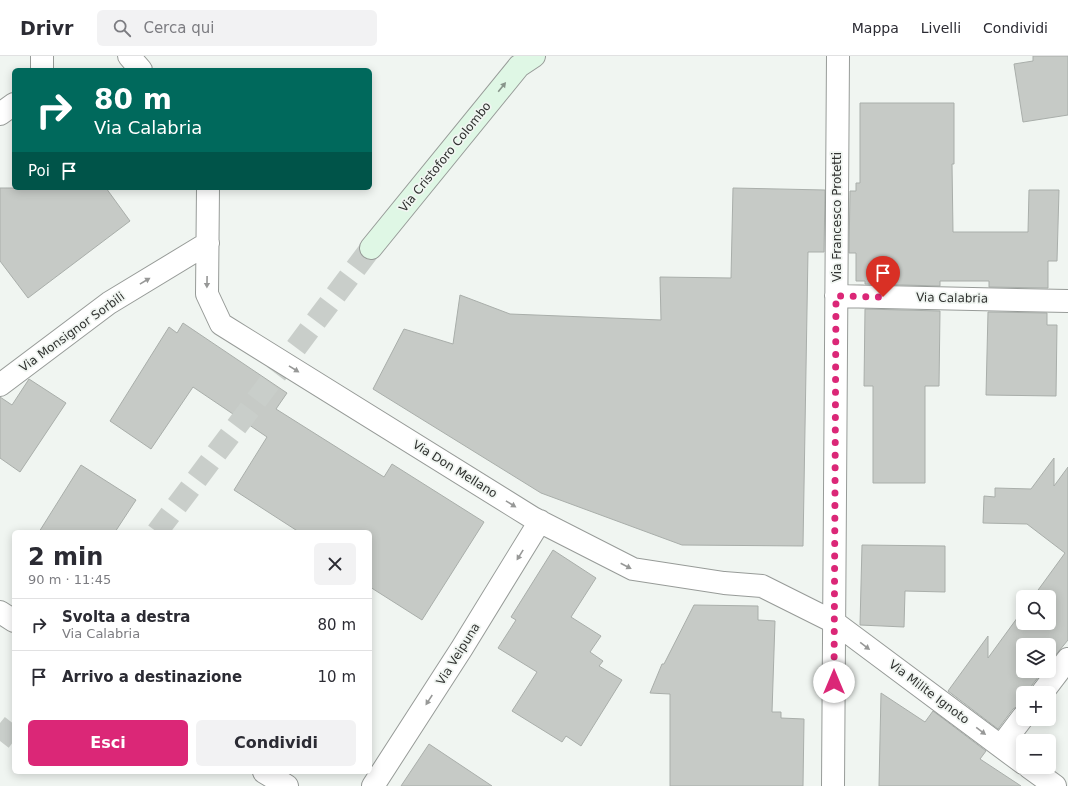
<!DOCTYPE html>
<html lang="it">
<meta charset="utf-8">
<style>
:root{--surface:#fff;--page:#f2f2f3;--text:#2b2b33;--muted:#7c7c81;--line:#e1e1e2;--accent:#db2777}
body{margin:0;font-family:"DejaVu Sans",sans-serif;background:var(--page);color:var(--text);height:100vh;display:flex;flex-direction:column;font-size:15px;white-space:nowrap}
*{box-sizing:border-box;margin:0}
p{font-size:13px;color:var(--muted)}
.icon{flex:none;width:22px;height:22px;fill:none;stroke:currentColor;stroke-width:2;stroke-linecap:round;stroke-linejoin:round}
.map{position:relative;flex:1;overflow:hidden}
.drawer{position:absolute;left:12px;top:474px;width:360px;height:244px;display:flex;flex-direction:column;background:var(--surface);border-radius:6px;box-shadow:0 2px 10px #0003}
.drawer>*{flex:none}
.top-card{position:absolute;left:12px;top:12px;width:360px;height:122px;border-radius:6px;box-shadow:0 2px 10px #0003;background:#00695c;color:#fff;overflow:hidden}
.fabs{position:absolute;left:1016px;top:534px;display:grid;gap:8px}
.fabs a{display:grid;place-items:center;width:40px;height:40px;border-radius:6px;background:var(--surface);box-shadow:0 2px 10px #0003;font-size:20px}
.pin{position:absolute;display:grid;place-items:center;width:34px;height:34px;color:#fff;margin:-41px -17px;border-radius:50% 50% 50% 0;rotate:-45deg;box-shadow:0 0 4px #0007}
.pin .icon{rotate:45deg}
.me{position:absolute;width:44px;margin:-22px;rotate:0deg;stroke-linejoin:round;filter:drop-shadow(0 0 3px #0008)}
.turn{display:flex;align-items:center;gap:14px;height:84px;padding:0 16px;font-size:18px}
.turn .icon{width:52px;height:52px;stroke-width:2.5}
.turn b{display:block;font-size:28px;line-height:34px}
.then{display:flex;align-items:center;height:38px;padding:0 16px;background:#0003;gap:8px;font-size:15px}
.round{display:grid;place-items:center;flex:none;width:42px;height:42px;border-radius:6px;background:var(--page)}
.overview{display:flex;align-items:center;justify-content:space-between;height:68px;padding:0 16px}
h1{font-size:24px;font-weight:700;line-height:30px}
.action{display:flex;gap:8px;margin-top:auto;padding:8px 16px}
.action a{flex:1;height:46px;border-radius:6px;background:var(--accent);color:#fff;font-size:16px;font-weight:700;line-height:46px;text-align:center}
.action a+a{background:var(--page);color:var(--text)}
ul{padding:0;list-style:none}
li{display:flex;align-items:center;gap:12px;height:52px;padding:0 16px;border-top:1px solid var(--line)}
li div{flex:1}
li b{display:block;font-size:15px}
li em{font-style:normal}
header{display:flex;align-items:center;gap:24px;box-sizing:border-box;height:56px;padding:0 20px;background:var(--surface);border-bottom:1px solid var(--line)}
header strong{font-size:19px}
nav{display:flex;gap:22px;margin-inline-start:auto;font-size:14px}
.search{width:280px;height:36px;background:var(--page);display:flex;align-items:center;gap:10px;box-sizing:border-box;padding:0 14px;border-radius:6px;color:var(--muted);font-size:15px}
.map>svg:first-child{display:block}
.building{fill:#c6cac6;stroke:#a9aeaa}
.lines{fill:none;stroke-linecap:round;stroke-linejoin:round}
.secondary-tunnel{stroke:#c9ceca;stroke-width:22;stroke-dasharray:22 11;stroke-linecap:butt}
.street-casing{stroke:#979b98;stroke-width:24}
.secondary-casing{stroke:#979b98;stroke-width:24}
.street{stroke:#fff;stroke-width:22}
.secondary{stroke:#dff7e5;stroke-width:22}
.oneway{fill:#87948a}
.oneway2{fill:#979897}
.route{stroke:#db2777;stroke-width:7;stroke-dasharray:0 12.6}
.labels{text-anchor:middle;stroke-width:3.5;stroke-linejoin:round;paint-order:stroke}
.street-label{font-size:12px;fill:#2f312f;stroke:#f0f5f1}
</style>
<header>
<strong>Drivr</strong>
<div class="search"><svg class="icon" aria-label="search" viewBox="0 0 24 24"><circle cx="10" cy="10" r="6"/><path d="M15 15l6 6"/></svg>Cerca qui</div>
<nav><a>Mappa</a><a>Livelli</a><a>Condividi</a></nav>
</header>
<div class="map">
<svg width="1068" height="730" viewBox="0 0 1068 730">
<rect width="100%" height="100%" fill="#f0f5f1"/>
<path class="building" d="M 1033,0 L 1068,0 L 1068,59 L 1023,66 L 1014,8 L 1033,5 Z
M 860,47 L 954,47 L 954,108 L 952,108 L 953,176 L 1028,176 L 1029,134 L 1059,134 L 1057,205 L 1048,205 L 1048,232 L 989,231 L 989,225 L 940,225 L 940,230 L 865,228 L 865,225 L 856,225 L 856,197 L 849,197 L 850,135 L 856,135 L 856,127 L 860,127 Z
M 0,132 L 106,132 L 130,165 L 28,242 L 0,205 Z
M 733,132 L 825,134 L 824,196 L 808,196 L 803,490 L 682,489 L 541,437 L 373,333 L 404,273 L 453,288 L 460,239 L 510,258 L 661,264 L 660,221 L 731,222 Z
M 865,253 L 940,255 L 939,330 L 925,330 L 925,427 L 873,427 L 873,330 L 864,330 Z
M 988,256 L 1047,257 L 1047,269 L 1057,269 L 1056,340 L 986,339 Z
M 183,267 L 287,337 L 276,353 L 384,421 L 392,408 L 484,466 L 422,564 L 370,531 L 370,476 L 299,476 L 234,434 L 267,381 L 193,331 L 151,393 L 110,365 L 169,271 L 177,277 Z
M 29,323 L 66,347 L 20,416 L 0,402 L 0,341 L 12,349 Z
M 1054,402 L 1054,430 L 1068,411 L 1068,584 L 1049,607 L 1049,589 L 1023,589 L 1023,615 L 1043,615 L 1032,629 L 1029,637 L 1023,637 L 1023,645 L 1020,649 L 1013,653 L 998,673 L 948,635 L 988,580 L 988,602 L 1023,554 L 1023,567 L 1049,567 L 1049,541 L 1033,541 L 1065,497 L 1027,468 L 983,467 L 984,440 L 995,441 L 995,432 L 1031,433 Z
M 81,409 L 136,444 L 115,476 L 39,476 Z
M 862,489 L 945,490 L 945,536 L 905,535 L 904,571 L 860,569 Z
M 553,494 L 596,522 L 571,561 L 601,580 L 590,596 L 603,605 L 599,610 L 622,624 L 581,690 L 566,680 L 562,686 L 512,655 L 537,616 L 498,592 L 516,564 L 511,561 Z
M 694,549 L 758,550 L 758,564 L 775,565 L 772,656 L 781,656 L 781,662 L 804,663 L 803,730 L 670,730 L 670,638 L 650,637 L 662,608 L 664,608 Z
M 881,637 L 925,666 L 933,655 L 986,695 L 980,703 L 1021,730 L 879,730 Z
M 429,688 L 492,730 L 401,730 Z"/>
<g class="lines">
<path class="secondary-tunnel" d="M 157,476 L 371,192
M 0,685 L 14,667"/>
<defs>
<path id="street" d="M 129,0 L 141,14
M 42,14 L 42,0
M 0,58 L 14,48
M 208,132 L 207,238 L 221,268 L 533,462 L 633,513 L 724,527 L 762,530 L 834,566 L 1023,707
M 836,240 L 1068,245
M 0,329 L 109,247 L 208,187
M 0,556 L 14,565
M 1042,637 L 1068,603
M 1001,690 L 1023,661
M 1029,711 L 1055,730
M 264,716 L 287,730
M 373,730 L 462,592 L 540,465
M 833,730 L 838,0"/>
<path id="secondary" d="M 371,192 L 519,10 L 534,0"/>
</defs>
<use href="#street" class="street-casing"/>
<use href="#secondary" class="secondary-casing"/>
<use href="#street" class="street"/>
<use href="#secondary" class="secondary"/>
</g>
<defs><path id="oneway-solid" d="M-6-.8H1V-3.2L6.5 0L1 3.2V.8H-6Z"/></defs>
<use class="oneway" href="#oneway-solid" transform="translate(502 31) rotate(-51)"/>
<g class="oneway2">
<use href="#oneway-solid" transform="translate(145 225) rotate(-31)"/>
<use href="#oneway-solid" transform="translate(207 226) rotate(91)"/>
<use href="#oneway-solid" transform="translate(294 313) rotate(32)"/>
<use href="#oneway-solid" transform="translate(511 448) rotate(32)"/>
<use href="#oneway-solid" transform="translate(520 499) rotate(122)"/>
<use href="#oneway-solid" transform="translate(626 510) rotate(27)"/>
<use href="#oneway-solid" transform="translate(865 590) rotate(37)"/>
<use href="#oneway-solid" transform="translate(429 644) rotate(123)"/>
<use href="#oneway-solid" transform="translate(981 675) rotate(37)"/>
</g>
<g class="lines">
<path class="route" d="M 834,626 L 836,240 L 883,241"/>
</g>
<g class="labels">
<g class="street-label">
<text transform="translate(445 101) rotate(-51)" y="4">Via Cristoforo Colombo</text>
<text transform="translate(837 161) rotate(-90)" y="4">Via Francesco Protetti</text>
<text transform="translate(952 242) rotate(1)" y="4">Via Calabria</text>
<text transform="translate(72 276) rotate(-36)" y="4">Via Monsignor Sorbili</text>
<text transform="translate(455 413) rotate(32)" y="4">Via Don Mellano</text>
<text transform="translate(458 598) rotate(-58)" y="4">Via Veipuna</text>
<text transform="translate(929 636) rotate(37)" y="4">Via Milite Ignoto</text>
</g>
</g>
</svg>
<div class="fabs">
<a><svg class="icon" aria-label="search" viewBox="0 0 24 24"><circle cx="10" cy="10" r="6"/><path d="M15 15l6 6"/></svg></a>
<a><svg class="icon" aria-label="layers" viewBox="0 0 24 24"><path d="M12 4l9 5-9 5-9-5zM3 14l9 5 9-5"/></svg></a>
<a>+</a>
<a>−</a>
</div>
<div class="pin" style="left:883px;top:241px;background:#d93025"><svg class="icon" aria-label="arrive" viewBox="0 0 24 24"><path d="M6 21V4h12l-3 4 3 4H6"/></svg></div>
<svg class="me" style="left:834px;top:626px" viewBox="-20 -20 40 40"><circle r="19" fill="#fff"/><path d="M0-13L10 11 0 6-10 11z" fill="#db2777"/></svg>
<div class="top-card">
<div class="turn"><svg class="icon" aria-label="right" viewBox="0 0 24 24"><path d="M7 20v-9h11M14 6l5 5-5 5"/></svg><div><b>80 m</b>Via Calabria</div></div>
<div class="then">Poi<svg class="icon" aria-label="arrive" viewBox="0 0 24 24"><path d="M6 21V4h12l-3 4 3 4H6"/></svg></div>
</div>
<section class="drawer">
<div class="overview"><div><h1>2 min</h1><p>90 m · 11:45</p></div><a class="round"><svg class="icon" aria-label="close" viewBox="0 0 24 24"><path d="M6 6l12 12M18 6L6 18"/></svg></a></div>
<ul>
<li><svg class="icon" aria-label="right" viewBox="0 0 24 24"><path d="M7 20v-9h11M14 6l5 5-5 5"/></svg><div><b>Svolta a destra</b><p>Via Calabria</p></div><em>80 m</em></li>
<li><svg class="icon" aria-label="arrive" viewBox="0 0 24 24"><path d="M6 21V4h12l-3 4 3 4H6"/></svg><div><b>Arrivo a destinazione</b></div><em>10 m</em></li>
</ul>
<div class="action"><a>Esci</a><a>Condividi</a></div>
</section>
</div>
